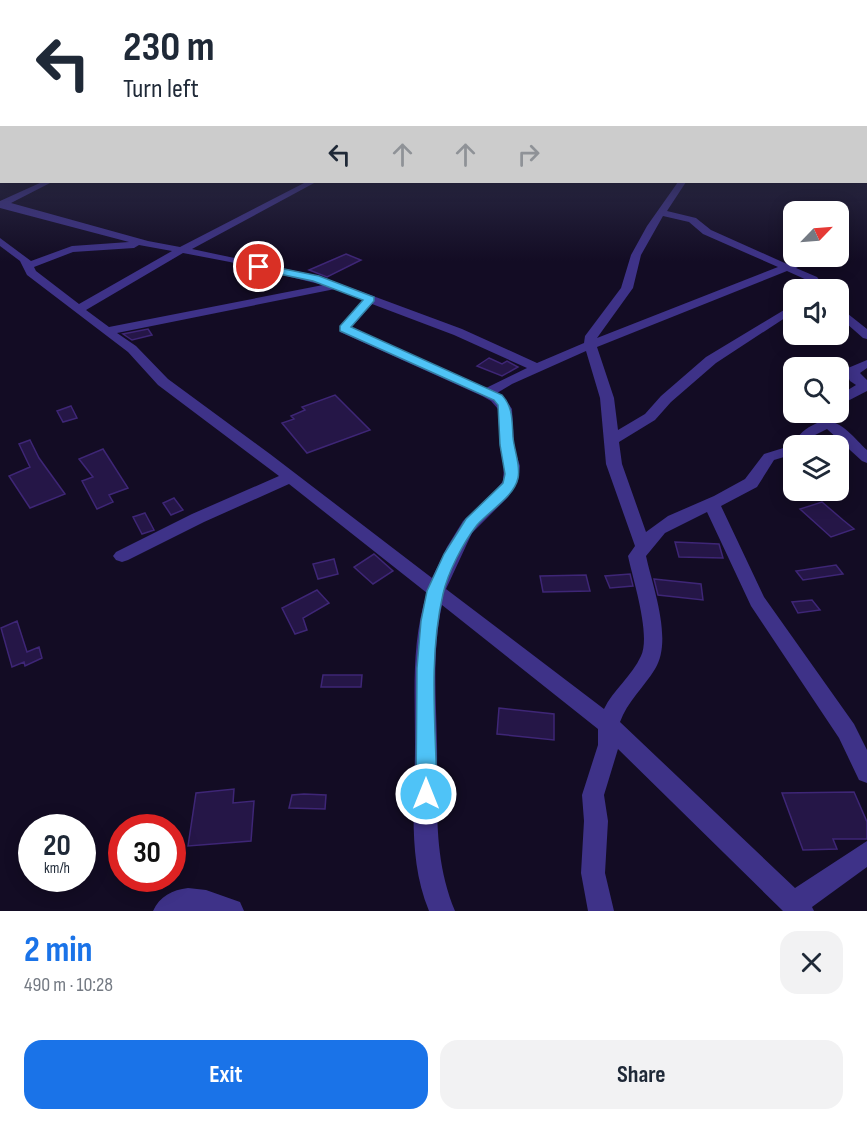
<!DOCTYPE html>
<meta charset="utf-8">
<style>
:root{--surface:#fff;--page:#f2f2f3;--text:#1f2937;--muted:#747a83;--accent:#1a73e8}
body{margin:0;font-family:"Sofia Sans Condensed",sans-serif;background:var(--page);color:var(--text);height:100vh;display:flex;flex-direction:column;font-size:22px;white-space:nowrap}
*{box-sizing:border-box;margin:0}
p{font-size:20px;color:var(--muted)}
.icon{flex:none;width:33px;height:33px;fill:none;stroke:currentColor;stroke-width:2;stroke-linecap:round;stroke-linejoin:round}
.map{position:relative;height:911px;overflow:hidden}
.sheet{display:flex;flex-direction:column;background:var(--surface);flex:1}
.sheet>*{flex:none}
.guide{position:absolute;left:0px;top:0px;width:867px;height:183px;box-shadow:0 3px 15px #0003;background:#fff;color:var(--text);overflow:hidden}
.needle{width:39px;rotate:65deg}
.buttons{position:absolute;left:783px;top:201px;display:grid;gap:12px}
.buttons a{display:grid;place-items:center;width:66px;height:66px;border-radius:12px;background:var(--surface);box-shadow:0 3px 15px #0003;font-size:30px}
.speed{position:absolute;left:18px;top:814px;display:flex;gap:12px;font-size:30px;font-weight:700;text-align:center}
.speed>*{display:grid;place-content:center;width:78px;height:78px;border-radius:50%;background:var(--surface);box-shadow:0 3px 15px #0003;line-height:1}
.speed small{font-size:15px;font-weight:400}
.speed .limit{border:9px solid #d22;background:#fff;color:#111}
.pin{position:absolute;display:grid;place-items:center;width:51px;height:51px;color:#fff;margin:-26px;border:3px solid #fff;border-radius:50%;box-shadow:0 2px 6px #0007}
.me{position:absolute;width:66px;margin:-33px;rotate:0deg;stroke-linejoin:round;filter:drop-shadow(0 0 4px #0008)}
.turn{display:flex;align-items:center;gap:21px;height:126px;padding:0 24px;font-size:27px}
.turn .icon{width:78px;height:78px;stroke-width:2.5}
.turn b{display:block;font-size:42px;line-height:51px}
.lanes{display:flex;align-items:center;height:57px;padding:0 24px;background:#0003;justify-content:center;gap:30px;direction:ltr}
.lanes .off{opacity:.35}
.round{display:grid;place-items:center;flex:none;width:63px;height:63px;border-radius:18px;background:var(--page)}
.head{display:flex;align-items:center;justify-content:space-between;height:102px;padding:0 24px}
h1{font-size:36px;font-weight:700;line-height:45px;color:var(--accent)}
.action{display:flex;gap:12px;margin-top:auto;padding:12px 24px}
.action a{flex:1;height:69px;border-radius:18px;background:var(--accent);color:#fff;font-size:24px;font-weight:700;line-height:69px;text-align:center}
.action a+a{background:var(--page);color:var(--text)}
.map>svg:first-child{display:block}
.building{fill:#251647;stroke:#3e2676;stroke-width:1.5}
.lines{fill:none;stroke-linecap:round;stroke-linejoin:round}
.minor{fill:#3e3288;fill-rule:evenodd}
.route{fill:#4fc3f7;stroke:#337fa1;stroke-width:1.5}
</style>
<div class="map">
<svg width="867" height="911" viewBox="0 0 867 911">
<rect width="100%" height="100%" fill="#130c24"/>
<path class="building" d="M 346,254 L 361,260 L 327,277 L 309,270 Z
M 148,329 L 152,335 L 132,340 L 123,334 Z
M 489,358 L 502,364 L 507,361 L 518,367 L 502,376 L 477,366 Z
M 335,395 L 370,430 L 307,453 L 282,423 L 294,419 L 291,416 L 305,410 L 302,407 Z
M 71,406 L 77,418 L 63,422 L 57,411 Z
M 30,440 L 39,458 L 65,494 L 30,508 L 9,476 L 30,467 L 19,444 Z
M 103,449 L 128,488 L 109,495 L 113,502 L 97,509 L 82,481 L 93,477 L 79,459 Z
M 174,498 L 183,510 L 171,515 L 163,503 Z
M 822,502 L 843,520 L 854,529 L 831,537 L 800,509 Z
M 145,513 L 154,530 L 142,534 L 133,517 Z
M 675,542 L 719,544 L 723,558 L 679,557 Z
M 374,554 L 393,571 L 373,584 L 354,567 Z
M 334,559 L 338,574 L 318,579 L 313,564 Z
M 836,565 L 843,574 L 803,580 L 796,571 Z
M 630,574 L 633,586 L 610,588 L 605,576 Z
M 586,575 L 590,591 L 543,592 L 540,576 Z
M 654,579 L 701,584 L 703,600 L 658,595 Z
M 317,590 L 329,603 L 303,618 L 307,630 L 295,634 L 282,608 Z
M 812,600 L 820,610 L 798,613 L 792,602 Z
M 17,621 L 27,652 L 39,647 L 42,658 L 25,666 L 24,662 L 12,667 L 1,628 Z
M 323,675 L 362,675 L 361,687 L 321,687 Z
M 499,708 L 554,714 L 554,740 L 497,734 Z
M 234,789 L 233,803 L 254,801 L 251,841 L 188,846 L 196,793 Z
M 854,792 L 867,822 L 867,839 L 833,839 L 837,849 L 803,850 L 782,793 Z
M 304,794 L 326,795 L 325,809 L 289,808 L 292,795 Z"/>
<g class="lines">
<path class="minor" d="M 866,152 L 867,152 L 867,157 L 866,157 Z
M 42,182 L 52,182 L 11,203 L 148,241 L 180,247 L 306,182 L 316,182 L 192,249 L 319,276 L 462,329 L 537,363 L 584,343 L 585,336 L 621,288 L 631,255 L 647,226 L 678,182 L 686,182 L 667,211 L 696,218 L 711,230 L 787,264 L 805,256 L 821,256 L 796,268 L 817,277 L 827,290 L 815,290 L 809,281 L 787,271 L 597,347 L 614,398 L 618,430 L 645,414 L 661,396 L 706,357 L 794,304 L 794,312 L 716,363 L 671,402 L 655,420 L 619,442 L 622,464 L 646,532 L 668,516 L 714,496 L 745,479 L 764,454 L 793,445 C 800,433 804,429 817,423 C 837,414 853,437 867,450 L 867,463 L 862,461 L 827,429 L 813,436 L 808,446 L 794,446 L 794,454 L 774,460 L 757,487 L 721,506 L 764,597 L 854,724 L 867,750 L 867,783 L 859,780 L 839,738 L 751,606 L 707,512 L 665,533 L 646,556 C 653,588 673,640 655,669 C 644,687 627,702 620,722 L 795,888 L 867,841 L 867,867 L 812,907 L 814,911 L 783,911 L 618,749 L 604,795 L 608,821 L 605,873 L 614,911 L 588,911 L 581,873 L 584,821 L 582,795 L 598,745 L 598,729 L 442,605 C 432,650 436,697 437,743 C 438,801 432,856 455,911 L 429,911 C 407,857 415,801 415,744 C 415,694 411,642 427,593 L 289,484 L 204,522 L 128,560 L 122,562 L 116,560 L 113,556 L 116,552 L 192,514 L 279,476 L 158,385 L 128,352 L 27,275 L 20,261 L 0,246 L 0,238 L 31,261 L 72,246 L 129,242 L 0,208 L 0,201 ZM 663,216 L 689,222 L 703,234 L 778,267 L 597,338 L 633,288 L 641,255 ZM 139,245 L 172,251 L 79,304 L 36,271 L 34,267 L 73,252 L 134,248 ZM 183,253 L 230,262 L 323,285 L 109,327 L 86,310 ZM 335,289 L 363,300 L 340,326 L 340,332 L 482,396 L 491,401 L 498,409 L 500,447 L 504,466 L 503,481 L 496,490 L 463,521 L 447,547 L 432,578 L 270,454 L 168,379 L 136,346 L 117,333 ZM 372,304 L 454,335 L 527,368 L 486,388 L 351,328 ZM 586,351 L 600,398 L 606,464 L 635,546 L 628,556 C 633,580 651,635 641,656 C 632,676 613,690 604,709 L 446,589 L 472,533 L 508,497 L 518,481 L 520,466 L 514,447 L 512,409 L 506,400 L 497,393 L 512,384 Z
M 838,306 L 867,329 L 867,339 L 863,338 L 838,316 Z
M 867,360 L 867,368 L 860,373 L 867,380 L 867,391 L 838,406 L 838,396 L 856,385 L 850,381 L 846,373 L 848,368 Z
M 188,888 L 206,890 L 240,902 L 244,911 L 153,911 C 160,896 172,890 188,888 Z"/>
</g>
<linearGradient id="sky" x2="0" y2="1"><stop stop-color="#0a0714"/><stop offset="0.51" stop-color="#333450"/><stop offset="1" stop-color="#333450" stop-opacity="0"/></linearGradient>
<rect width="867" height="261" fill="url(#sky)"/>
<path class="route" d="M 259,264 L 319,276 L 374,297 L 374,301 L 351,327 L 502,395 C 513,407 512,421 513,437 C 514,450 521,466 518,478 C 514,497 490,510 477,525 C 463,543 448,572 443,594 C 428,659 436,728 437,794 L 434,801 L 426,804 L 419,801 L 416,794 L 417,668 L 421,621 L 427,591 L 444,554 L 466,519 L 503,483 L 505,474 L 500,445 L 498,405 L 494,400 L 340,331 L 340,326 L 363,300 L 313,281 L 255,269 L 254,267 Z"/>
</svg>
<div class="buttons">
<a><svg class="needle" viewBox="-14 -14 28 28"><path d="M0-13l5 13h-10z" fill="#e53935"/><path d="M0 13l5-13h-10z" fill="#747a83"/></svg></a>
<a><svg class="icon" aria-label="sound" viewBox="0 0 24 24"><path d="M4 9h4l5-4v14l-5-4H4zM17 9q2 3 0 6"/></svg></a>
<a><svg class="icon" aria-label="search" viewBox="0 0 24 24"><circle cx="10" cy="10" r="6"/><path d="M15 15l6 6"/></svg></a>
<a><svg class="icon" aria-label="layers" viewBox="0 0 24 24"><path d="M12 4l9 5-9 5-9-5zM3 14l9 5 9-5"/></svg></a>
</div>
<div class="speed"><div>20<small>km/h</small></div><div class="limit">30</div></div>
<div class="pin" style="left:259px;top:267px;background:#d93025"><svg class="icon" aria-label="arrive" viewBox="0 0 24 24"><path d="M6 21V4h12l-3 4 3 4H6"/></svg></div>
<svg class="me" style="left:426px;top:794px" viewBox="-20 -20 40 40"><circle r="17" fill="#4fc3f7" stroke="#fff" stroke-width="3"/><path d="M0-11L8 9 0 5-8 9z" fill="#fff"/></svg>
<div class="guide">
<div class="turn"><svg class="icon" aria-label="left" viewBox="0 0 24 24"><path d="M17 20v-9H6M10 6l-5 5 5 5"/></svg><div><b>230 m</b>Turn left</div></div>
<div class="lanes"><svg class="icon" aria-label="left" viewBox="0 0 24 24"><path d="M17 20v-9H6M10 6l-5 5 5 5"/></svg><svg class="icon off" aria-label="ahead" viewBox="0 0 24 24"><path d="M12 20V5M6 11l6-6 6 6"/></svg><svg class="icon off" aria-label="ahead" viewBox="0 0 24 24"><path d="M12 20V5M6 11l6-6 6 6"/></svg><svg class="icon off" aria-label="right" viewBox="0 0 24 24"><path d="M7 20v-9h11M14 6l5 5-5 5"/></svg></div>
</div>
</div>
<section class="sheet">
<div class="head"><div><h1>2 min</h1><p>490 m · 10:28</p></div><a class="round"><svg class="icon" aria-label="close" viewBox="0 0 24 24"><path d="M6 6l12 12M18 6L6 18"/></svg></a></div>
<div class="action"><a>Exit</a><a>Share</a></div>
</section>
